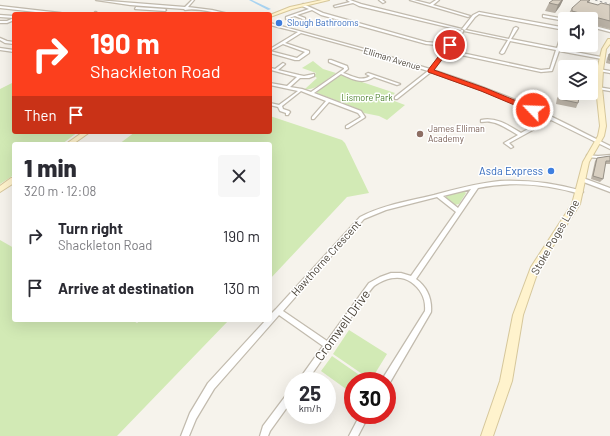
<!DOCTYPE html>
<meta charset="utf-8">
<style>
:root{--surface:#fff;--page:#f7f7f7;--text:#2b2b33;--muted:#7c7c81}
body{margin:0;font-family:Barlow,sans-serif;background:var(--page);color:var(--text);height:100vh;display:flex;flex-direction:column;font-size:15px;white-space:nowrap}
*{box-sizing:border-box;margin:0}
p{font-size:13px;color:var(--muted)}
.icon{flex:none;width:22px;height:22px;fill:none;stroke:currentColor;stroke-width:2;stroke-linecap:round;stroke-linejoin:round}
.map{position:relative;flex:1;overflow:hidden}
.side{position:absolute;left:12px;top:142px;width:260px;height:180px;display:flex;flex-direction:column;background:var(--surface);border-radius:4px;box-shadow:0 4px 16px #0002}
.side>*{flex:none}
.banner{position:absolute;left:12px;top:12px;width:260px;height:122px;border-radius:4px;box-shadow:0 4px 16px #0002;background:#fc3f1d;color:#fff;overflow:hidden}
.fabs{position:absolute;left:558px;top:12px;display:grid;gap:8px}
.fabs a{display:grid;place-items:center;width:40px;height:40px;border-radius:4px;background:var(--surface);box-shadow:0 4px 16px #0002;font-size:20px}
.speed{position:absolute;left:284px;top:372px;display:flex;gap:8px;font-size:20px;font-weight:700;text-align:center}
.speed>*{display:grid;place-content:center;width:52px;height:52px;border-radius:50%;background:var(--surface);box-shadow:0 4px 16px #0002;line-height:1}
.speed small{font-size:10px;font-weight:400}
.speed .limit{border:6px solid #d22;background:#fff;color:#111}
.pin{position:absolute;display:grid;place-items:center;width:34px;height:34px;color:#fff;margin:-17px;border:2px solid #fff;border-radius:50%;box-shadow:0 1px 4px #0007}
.me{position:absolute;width:44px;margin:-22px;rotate:294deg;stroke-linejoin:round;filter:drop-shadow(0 0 3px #0008)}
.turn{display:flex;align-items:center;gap:14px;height:84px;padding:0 12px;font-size:18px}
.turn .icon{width:52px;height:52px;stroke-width:2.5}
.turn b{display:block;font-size:28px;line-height:34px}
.then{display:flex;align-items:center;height:38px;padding:0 12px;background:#0003;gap:8px;font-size:15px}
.round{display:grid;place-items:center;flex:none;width:42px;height:42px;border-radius:4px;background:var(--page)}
.summary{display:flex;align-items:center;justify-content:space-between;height:68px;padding:0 12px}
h1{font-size:24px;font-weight:800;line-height:30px}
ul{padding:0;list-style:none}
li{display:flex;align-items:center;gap:12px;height:52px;padding:0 12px}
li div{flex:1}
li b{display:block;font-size:15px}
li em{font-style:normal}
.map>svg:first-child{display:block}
.green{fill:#d2eab5}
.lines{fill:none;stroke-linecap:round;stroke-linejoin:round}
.canal{fill:#a9d4f2;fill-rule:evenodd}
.street-casing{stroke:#c2bbae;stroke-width:2.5}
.secondary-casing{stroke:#d6c79b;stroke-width:2}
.street{fill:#fff;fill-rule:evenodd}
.secondary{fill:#fff3cd;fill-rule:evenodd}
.rail{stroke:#9a9a9a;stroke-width:1;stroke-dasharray:2.5 2.5;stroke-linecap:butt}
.wall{fill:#bab2a6}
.shaded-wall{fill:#979187}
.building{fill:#d8cfc1;stroke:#979187}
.route{fill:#fc3f1d;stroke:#a42913}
.shop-dot{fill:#3f7fe0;stroke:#fff;stroke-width:1.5}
.education-dot{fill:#8d6e63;stroke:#fff;stroke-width:1.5}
.labels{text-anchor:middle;stroke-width:3;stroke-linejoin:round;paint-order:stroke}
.far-shop-label{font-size:9px;fill:#366cbe;stroke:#fff;text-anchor:start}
.far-street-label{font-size:9px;fill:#4b4439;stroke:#fff}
.far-park-label{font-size:9px;fill:#4a7f2a;stroke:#fff}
.far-education-label{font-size:9px;fill:#785e54;stroke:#fff;text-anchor:start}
.shop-label{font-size:11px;fill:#366cbe;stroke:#fff;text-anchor:end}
.street-label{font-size:11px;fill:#4b4439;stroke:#fff}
.near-street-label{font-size:13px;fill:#4b4439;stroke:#fff}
</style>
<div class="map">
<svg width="610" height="436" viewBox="0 0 610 436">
<rect width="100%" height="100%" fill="#f6f3ec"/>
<path class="green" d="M 313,61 L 323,69 L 336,73 C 327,79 316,91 305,89 L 317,78 L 314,76 L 316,73 L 302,68 Z
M 338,75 L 341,75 L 395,93 L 389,99 L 405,105 L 387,120 L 379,116 L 364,113 L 356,108 L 317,93 L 316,91 Z
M 14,82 L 14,132 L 78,132 L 62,144 L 14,144 L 14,175 L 0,184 L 0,89 Z
M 270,116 L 342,140 L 345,143 L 369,193 L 347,197 L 270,279 L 270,144 L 119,144 L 135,132 L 270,132 Z
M 464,191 L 466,193 L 459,204 L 455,205 L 447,200 L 446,196 Z
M 0,240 L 14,248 L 14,320 L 132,320 L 137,323 L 141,320 L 229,320 L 117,436 L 0,436 Z
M 349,330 L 387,354 L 371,380 L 333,354 Z
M 332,356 L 368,381 L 353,381 L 353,394 L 321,371 Z"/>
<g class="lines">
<path class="canal" d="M 249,0 L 252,0 L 271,9 L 268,10 Z"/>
<defs>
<path id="street" d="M 96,0 L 185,7 L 192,0 L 194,0 L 188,7 L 212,10 L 229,14 C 216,14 197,7 185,10 L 184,9 L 130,5 Z
M 347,0 L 350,0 L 361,4 L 462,29 L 460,30 L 359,6 L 353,3 L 335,7 L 334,6 L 350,2 Z
M 379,0 L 382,0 L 385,2 L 383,3 Z
M 410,0 L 414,0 L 430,4 L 436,0 L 439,0 L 433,5 L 470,16 L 468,17 Z
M 303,4 L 323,13 L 426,42 L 450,44 L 461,30 L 463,30 L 463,32 L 448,50 L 541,70 L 550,69 L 556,50 L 510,41 L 504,53 L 502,54 L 500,53 L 508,40 L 464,31 L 466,30 L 509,39 L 514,28 L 516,27 L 518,28 L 511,39 L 557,48 L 562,32 L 559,29 L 479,14 L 475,17 L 465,30 L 462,29 L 473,15 L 479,12 L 561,27 L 565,31 L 565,34 L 560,49 L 601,57 L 603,58 L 602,59 L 559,51 L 552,71 L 541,72 L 447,52 L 433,70 C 458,78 483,87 508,97 C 543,111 576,129 610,146 L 610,149 L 551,120 L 509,143 L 513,147 L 511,148 L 504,143 L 518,135 C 509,130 500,123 491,122 C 487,121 484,122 481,122 L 481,120 C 496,117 508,125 521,133 L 547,118 L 506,99 L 431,72 L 397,99 L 395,99 L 395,97 L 428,71 L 359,49 L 301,33 L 285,43 L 309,51 L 309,53 L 299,60 L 295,60 L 270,53 L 270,51 L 297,58 L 305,52 L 283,44 L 270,51 L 270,49 L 298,32 L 270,25 L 270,23 L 361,48 L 430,69 L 448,46 L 426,44 L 321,15 L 312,10 L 297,15 L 305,18 L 305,20 L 295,16 L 286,19 L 286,17 L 309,9 L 302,6 Z
M 0,6 L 61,13 L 62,14 L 54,14 L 0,8 Z
M 136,7 L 165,9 L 166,10 L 165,11 L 135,9 Z
M 95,12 L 96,12 L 97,13 L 97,14 L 94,14 Z
M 0,15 L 14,16 L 14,18 L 0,17 Z
M 543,15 L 565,19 L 565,21 L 543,17 Z
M 14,18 L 14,20 L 7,23 L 0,23 L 0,21 L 7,21 Z
M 591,25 L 610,30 L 610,32 L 591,27 Z
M 0,38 L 7,41 L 14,42 L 14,44 L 5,43 L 0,40 Z
M 0,48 L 14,50 L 14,52 L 0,50 Z
M 329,60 L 331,60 L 347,66 L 348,69 L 343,73 C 353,76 361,82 370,76 L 366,74 L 368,73 L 400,84 L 397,85 L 374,77 C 362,85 352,79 341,74 L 314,93 L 361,111 L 365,117 L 364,118 L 348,128 L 346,128 L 346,126 L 361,117 L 358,113 L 329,102 L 314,119 L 312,119 L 312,117 L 326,101 L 301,91 L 282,106 L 283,109 L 289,111 L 290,112 L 288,115 L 286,115 L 286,113 L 280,111 L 278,107 L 270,105 L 270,103 L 279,105 L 298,91 L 270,85 L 270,83 L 287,86 L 297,77 L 271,70 L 271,68 L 275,69 L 283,63 L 285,64 L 278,70 L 299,75 L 304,76 L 314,74 L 314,76 L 309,78 L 300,78 L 290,87 L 302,89 L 311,92 L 344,69 L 344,68 L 329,62 Z
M 599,69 L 610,71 L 610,73 L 599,71 Z
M 598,87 L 610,89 L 610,91 L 598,89 Z
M 583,93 L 591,93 L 602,96 L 600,97 Z
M 587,155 L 598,156 L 610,155 L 610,157 L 598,158 L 587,157 Z
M 583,178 L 610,188 L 610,192 L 581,181 L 580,180 L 581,179 Z
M 500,181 C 528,180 555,183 582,191 L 583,192 L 580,194 C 547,184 512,181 478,188 L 416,279 C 427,287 432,298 431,312 L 389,384 L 387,384 L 387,381 L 382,381 L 383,378 L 425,311 C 426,299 421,289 411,282 C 400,274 385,278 374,286 C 369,291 359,307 354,313 C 338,336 323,358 307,381 L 298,381 L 323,346 L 279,315 L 214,389 L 196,419 L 189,436 L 181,436 L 190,413 L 208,383 L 266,320 L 270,320 L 270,315 L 276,309 L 360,217 C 383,205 409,201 434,195 C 456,189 478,183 500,181 ZM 471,189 L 458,208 L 443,196 ZM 437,197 L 456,212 L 411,276 L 401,273 L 391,273 L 380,277 L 369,283 L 327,341 L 283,311 L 364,219 L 386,210 Z
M 293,389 L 293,399 L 270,431 L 268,436 L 260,436 L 263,426 L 290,390 Z
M 360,415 L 369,415 L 358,436 L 349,436 Z"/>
<path id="secondary" d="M 322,0 L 329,0 L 292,9 L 270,17 L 270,15 L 290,7 Z
M 608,39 L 610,39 L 610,44 L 606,49 L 603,70 L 602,88 L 606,126 L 604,136 L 589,162 L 580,204 L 539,268 L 523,315 L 512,381 L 493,436 L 481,436 L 500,381 L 513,315 L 531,267 L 572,204 L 583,162 L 598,136 L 600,126 L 596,88 L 597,70 L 602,49 Z
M 83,132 L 90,132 L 73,144 L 66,144 Z
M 11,178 L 14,178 L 14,183 L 0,192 L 0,186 Z"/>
</defs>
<use href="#street" class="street-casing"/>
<use href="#secondary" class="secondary-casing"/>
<use href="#street" class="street"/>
<use href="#secondary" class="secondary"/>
<path class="rail" d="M 595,0 L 610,4"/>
</g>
<path class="wall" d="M 553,0 L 563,0 L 560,6 L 555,13 L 545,11 L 549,3 Z
M 590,0 L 589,3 L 598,5 L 610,5 L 610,29 L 591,24 L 591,19 L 574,19 L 569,18 L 568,15 L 572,8 Z
M 609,54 L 610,54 L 610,64 L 606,63 L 607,58 Z
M 560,94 L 578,103 L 576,108 L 556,104 L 557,98 Z
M 610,156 L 610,164 L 605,164 L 603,179 L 600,182 L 591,179 L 595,161 L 597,158 Z"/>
<path class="shaded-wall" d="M 562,0 L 563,0 L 560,6 L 555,13 L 558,5 Z"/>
<path class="building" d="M 553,0 L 562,0 L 558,5 L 549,3 Z
M 581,0 L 590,0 L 587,2 L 598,5 L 601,3 L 610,5 L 610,21 L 572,11 L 572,8 Z
M 609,54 L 610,54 L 610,60 L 609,60 Z
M 560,94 L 579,98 L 578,103 L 559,99 Z
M 610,156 L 610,161 L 606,161 L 603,179 L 593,176 L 597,158 Z"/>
<path class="route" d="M 448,44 L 453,45 L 434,70 L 485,88 L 536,109 L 536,112 L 531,112 L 481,91 L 428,72 L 428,70 Z"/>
<g class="shop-dot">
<circle cx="279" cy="23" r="4"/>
<circle cx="551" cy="171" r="4"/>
</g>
<circle class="education-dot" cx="420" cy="134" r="4"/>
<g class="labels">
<g class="far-shop-label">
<text x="287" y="26">Slough Bathrooms</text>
</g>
<g class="far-street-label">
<text transform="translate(392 59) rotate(17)" y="3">Elliman Avenue</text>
</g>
<g class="far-park-label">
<text x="367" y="101">Lismore Park</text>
</g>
<g class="far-education-label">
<text x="428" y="132">James Elliman<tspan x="428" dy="10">Academy</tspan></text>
</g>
<g class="shop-label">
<text x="543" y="175">Asda Express</text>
</g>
<g class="street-label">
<text transform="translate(555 237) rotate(-60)" y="4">Stoke Poges Lane</text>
<text transform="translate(326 258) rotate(-48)" y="4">Hawthorne Crescent</text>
</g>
<g class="near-street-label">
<text transform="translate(342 325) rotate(-54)" y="5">Cromwell Drive</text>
</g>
</g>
</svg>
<div class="fabs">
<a><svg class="icon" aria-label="sound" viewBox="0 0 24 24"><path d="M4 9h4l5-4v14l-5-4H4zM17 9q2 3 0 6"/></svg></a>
<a><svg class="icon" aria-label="layers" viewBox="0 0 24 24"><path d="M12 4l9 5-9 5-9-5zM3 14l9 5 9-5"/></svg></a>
</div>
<div class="speed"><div>25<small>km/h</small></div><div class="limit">30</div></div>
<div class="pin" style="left:450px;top:45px;background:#d93025"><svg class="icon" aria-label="arrive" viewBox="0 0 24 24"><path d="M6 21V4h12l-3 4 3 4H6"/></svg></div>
<svg class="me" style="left:533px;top:110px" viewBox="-20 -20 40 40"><circle r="17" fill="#fc3f1d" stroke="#fff" stroke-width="3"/><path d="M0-11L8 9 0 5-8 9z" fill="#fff"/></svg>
<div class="banner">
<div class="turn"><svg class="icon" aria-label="right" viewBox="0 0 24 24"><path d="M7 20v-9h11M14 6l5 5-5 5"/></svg><div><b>190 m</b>Shackleton Road</div></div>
<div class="then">Then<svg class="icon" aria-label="arrive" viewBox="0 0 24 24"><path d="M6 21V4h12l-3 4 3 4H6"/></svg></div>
</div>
<section class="side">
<div class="summary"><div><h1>1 min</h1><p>320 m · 12:08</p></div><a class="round"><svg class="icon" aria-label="close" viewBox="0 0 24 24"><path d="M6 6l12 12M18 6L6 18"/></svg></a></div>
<ul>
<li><svg class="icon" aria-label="right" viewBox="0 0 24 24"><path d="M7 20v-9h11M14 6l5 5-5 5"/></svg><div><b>Turn right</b><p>Shackleton Road</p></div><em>190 m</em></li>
<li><svg class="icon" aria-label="arrive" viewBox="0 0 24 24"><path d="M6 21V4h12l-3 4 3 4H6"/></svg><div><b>Arrive at destination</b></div><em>130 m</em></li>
</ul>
</section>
</div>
